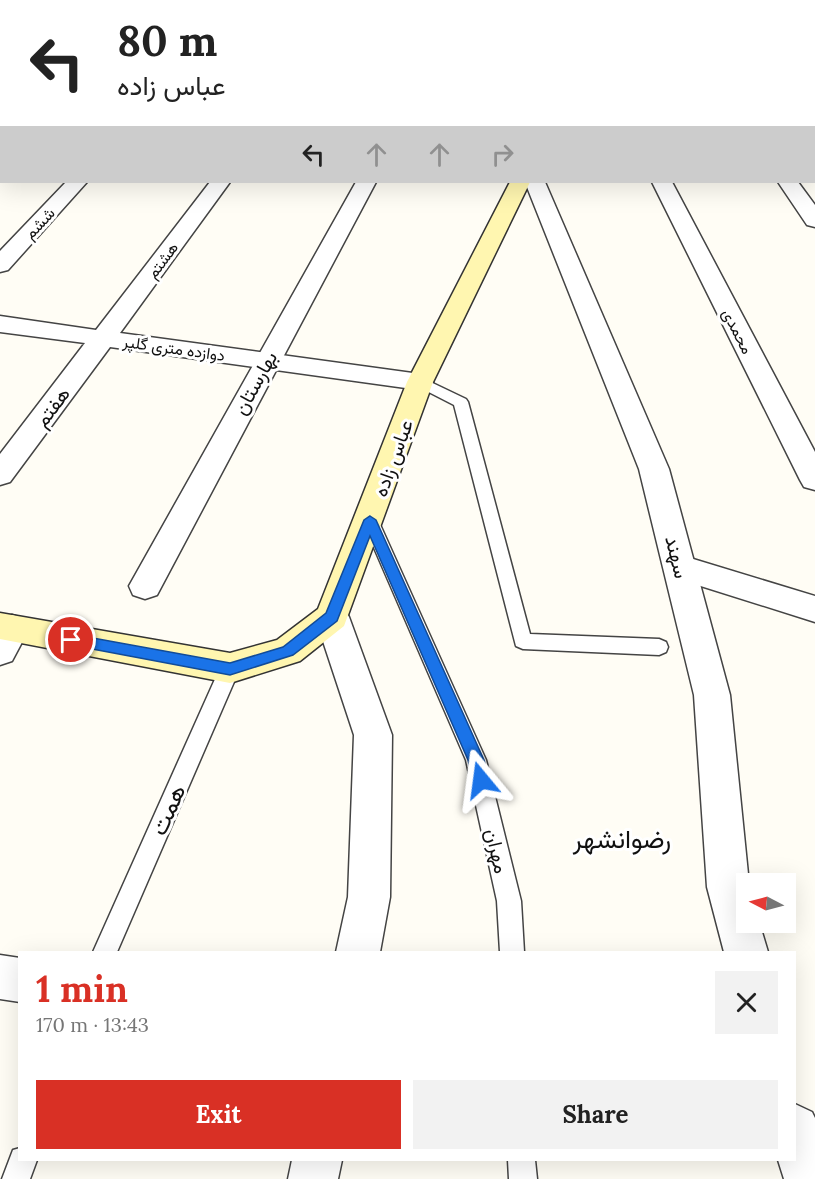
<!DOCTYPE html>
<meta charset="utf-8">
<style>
:root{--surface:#fff;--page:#f2f2f2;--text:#222;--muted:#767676;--accent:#d93025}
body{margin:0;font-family:Lora,Vazirmatn,serif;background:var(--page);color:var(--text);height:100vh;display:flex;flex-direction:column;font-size:22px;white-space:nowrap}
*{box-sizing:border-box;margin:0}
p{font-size:20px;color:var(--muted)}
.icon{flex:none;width:33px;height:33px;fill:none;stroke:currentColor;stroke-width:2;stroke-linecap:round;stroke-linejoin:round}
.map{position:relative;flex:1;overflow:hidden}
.panel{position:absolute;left:18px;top:951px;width:778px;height:210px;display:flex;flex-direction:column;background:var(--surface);border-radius:0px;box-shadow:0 6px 24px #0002}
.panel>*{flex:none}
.hud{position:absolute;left:0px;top:0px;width:816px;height:183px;box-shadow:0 6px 24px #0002;background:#fff;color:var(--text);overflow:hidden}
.needle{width:39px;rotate:276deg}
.controls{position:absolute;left:736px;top:873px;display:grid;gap:12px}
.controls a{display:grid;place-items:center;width:60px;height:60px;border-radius:0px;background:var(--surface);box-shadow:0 6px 24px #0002;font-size:30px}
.pin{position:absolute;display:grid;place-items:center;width:51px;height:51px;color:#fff;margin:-26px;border:3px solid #fff;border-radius:50%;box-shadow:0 2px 6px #0007}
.me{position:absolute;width:66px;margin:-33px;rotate:344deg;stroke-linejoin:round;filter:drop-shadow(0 0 4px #0008)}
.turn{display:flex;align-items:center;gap:21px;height:126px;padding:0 18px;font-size:27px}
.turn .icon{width:78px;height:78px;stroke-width:2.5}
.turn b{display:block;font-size:42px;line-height:51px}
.lanes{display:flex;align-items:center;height:57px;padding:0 18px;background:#0003;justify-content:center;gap:30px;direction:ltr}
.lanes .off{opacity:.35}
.round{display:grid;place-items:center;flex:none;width:63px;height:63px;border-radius:0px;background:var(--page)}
.head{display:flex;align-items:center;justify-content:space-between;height:102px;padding:0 18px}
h1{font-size:36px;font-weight:700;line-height:45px;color:var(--accent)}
.action{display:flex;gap:12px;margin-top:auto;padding:12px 18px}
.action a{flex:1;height:69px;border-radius:0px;background:var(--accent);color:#fff;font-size:24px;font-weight:700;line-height:69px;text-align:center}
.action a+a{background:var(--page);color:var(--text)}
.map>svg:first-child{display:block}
.forest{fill:#b9dc9c}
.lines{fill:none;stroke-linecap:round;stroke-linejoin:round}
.service-casing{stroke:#444;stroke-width:3}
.minor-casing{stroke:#444;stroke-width:3}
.tertiary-casing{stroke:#444;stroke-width:3}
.secondary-casing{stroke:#333;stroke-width:3}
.primary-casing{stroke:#222;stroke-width:3}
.service{fill:#fff;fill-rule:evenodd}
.minor{fill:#fff;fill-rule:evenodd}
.tertiary{fill:#fff;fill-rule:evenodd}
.secondary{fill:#fff6b0;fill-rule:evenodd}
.primary{fill:#f9d66b;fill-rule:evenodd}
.route{fill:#1a73e8;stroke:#114b97;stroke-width:1.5}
.labels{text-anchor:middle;stroke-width:6;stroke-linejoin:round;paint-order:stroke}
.far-street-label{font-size:16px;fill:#111;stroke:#fff}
.street-label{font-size:20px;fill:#111;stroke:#fff}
.near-street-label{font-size:24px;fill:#111;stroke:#fff}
.near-neighbourhood-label{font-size:26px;fill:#111;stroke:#fff}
</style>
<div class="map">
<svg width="815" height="1179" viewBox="0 0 815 1179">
<rect width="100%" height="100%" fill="#fffdf5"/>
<path class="forest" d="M 0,0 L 272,0 L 2,2 L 0,114 Z"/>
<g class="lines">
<defs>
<path id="service" d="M 420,377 L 466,399 L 468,402 L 530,634 L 659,639 L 666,642 L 668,647 L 666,652 L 659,655 L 523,649 L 516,646 L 454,405 L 415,385 L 413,382 L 415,379 Z
M 370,514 L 376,516 L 378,520 L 486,760 L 521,901 L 524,952 L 500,952 L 497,901 L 466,760 L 362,520 L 364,516 Z
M 230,660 L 237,662 L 240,668 L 117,952 L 93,952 L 220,668 L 223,662 Z
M 20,1148 L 20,1160 L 37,1160 L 30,1179 L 2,1179 L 13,1150 Z
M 508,1160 L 535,1160 L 537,1179 L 509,1179 Z"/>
<path id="minor" d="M 563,0 L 579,0 L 579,2 L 563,2 Z
M 711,0 L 746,0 L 747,2 L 712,2 Z
M 814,2 L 815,2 L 815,12 L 814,12 Z
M 66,182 L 87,182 L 8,270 L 0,272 L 0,251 Z
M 210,182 L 230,182 L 120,333 L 420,374 L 429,376 L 433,382 L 429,388 L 420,390 L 110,347 L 10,482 L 0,485 L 0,454 L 85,343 L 0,332 L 0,316 L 96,330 Z
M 652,182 L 672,182 L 815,452 L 815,490 L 804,487 L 800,480 Z
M 778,182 L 798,182 L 815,205 L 815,227 L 807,225 Z
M 680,555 L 815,596 L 815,622 L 669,576 L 664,567 L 669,558 Z
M 332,604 L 344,608 L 349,617 L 392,735 L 390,897 L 380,952 L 336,952 L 348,897 L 354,735 L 315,617 L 320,608 Z
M 12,615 L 24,619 L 29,629 L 12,661 L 0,665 L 0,619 Z
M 0,955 L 20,958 L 20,1002 L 0,999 Z
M 292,1160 L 342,1160 L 338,1179 L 288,1179 Z"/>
<path id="tertiary" d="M 457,0 L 473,0 L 473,2 L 457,2 Z
M 356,182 L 376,182 L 157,595 L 145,599 L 133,595 L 129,586 Z
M 525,182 L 545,182 L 669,469 L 730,695 L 749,884 L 747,922 L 759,922 L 768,952 L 724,952 L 707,887 L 694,695 L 639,469 Z
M 795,1104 L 812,1112 L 815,1118 L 815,1179 L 784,1179 L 778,1160 L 795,1160 Z"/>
<path id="secondary" d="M 673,0 L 689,0 L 689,2 L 673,2 Z
M 814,149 L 815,149 L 815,161 L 814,161 Z
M 510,182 L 530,182 L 433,382 L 344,626 L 300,661 L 230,683 L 0,639 L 0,613 L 230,653 L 277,640 L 318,609 L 407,382 Z"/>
<path id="primary" d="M 312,0 L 328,0 L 312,2 Z
M 341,0 L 357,0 L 340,2 Z
M 0,131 L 2,131 L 2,143 L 0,143 Z"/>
</defs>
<use href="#service" class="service-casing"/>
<use href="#minor" class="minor-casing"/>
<use href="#tertiary" class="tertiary-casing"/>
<use href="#secondary" class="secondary-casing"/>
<use href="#primary" class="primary-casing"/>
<use href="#service" class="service"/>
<use href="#minor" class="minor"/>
<use href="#tertiary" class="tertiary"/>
<use href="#secondary" class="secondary"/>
<use href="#primary" class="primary"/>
</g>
<path class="route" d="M 370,516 L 376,520 L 484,760 L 489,780 L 486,785 L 481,787 L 475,785 L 468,760 L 370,536 L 337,621 L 293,655 L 230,675 L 71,645 L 66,644 L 64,640 L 66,636 L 71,634 L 230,663 L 283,647 L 326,613 L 364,520 Z"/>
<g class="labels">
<g class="far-street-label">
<text transform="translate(39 223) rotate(-47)" y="6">ششم</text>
<text transform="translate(162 260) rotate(-53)" y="6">هشتم</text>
<text transform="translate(738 331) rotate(63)" y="6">محمدی</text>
<text transform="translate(174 348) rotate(8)" y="6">دوازده متری گلپر</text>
</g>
<g class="street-label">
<text transform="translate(255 383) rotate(-61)" y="7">بهارستان</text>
<text transform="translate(52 407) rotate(-53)" y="7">هفتم</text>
<text transform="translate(393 458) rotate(-70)" y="7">عباس زاده</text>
<text transform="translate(677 557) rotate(76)" y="7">سهند</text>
<text transform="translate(497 851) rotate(77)" y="7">مهران</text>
</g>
<g class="near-street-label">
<text transform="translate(168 810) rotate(-66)" y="8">همت</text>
</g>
<g class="near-neighbourhood-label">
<text x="622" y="848">رضوانشهر</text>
</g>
</g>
</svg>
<div class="controls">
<a><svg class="needle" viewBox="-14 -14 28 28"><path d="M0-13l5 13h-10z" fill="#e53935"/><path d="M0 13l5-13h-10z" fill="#767676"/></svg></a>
</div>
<div class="pin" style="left:71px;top:640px;background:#d93025"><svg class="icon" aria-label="arrive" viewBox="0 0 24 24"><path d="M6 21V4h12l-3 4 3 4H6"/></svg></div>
<svg class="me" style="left:481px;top:780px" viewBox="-20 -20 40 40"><path d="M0-17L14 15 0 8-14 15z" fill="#1a73e8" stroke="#fff" stroke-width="4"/></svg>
<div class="hud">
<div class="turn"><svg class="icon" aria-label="left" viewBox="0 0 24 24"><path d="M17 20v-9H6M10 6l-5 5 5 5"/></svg><div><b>80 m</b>عباس زاده</div></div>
<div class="lanes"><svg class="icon" aria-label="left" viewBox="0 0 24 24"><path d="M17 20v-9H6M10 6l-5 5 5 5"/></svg><svg class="icon off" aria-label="ahead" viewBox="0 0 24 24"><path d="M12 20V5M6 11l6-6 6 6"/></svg><svg class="icon off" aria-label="ahead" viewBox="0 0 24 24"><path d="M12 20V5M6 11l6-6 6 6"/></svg><svg class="icon off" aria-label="right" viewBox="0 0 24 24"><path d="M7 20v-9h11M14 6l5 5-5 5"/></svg></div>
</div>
<section class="panel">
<div class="head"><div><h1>1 min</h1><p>170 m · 13:43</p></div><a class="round"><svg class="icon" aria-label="close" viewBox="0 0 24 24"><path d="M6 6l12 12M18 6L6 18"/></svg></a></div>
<div class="action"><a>Exit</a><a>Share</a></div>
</section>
</div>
